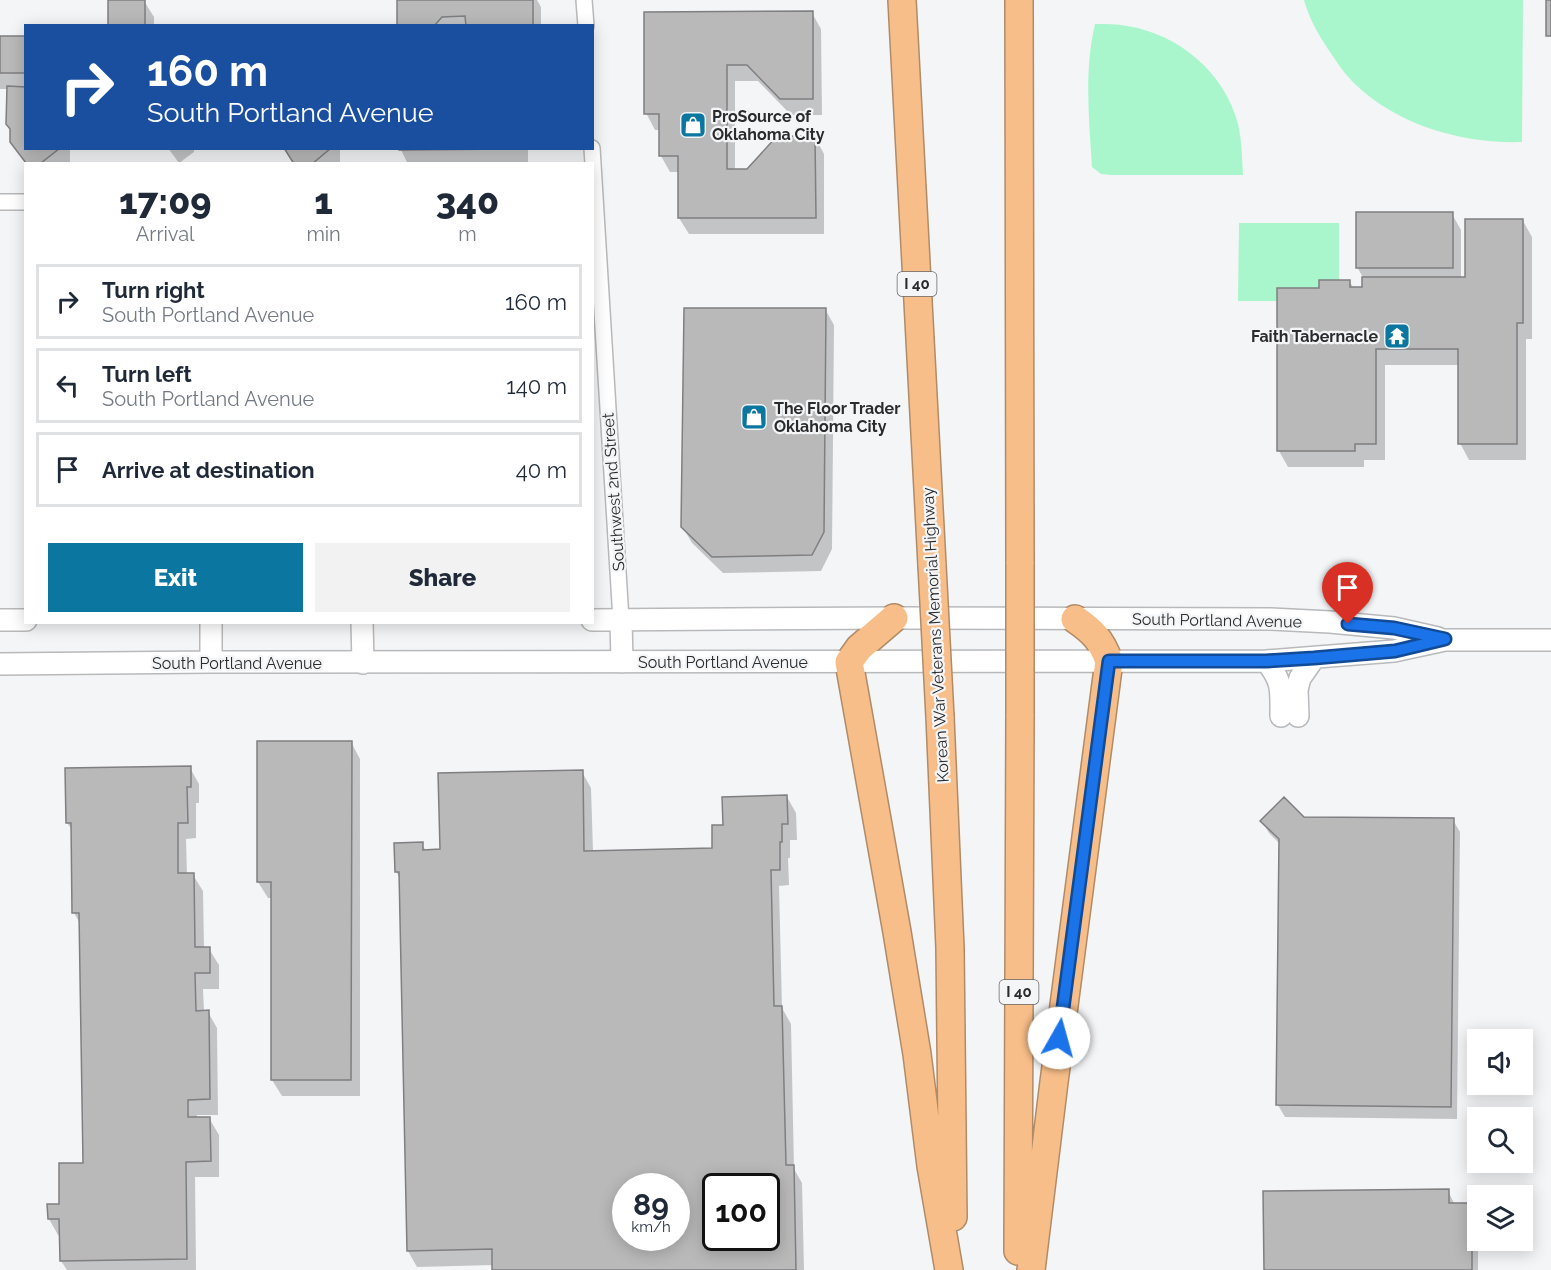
<!DOCTYPE html>
<style>
:root{--surface:#fff;--page:#f2f2f3;--text:#1f2937;--muted:#747a83;--line:#e0e1e3;--accent:#0b77a1}
body{margin:0;font-family:Raleway,sans-serif;background:var(--page);color:var(--text);height:100vh;display:flex;flex-direction:column;font-size:22px;white-space:nowrap}
*{box-sizing:border-box;margin:0}
p{font-size:20px;color:var(--muted)}
.icon{flex:none;width:33px;height:33px;fill:none;stroke:currentColor;stroke-width:2;stroke-linecap:round;stroke-linejoin:round}
.map{position:relative;flex:1;overflow:hidden}
.panel{position:absolute;left:24px;top:162px;width:570px;height:462px;display:flex;flex-direction:column;background:var(--surface);border-radius:0px;box-shadow:0 3px 15px #0003}
.panel>*{flex:none}
.guide{position:absolute;left:24px;top:24px;width:570px;height:126px;border-radius:0px;box-shadow:0 3px 15px #0003;background:#1a4fa0;color:#fff;overflow:hidden}
.controls{position:absolute;left:1467px;top:1029px;display:grid;gap:12px}
.controls a{display:grid;place-items:center;width:66px;height:66px;border-radius:0px;background:var(--surface);box-shadow:0 3px 15px #0003;font-size:30px}
.speed{position:absolute;left:612px;top:1173px;display:flex;gap:12px;font-size:30px;font-weight:700;text-align:center}
.speed>*{display:grid;place-content:center;width:78px;height:78px;border-radius:50%;background:var(--surface);box-shadow:0 3px 15px #0003;line-height:1}
.speed small{font-size:15px;font-weight:400}
.speed .limit{border:3px solid #111;border-radius:9px;background:#fff;color:#111}
.pin{position:absolute;display:grid;place-items:center;width:51px;height:51px;color:#fff;margin:-62px -26px;border-radius:50% 50% 50% 0;rotate:-45deg;box-shadow:0 0 6px #0007}
.pin .icon{rotate:45deg}
.me{position:absolute;width:66px;margin:-33px;rotate:7deg;stroke-linejoin:round;filter:drop-shadow(0 0 4px #0008)}
.turn{display:flex;align-items:center;gap:21px;height:126px;padding:0 24px;font-size:27px}
.turn .icon{width:78px;height:78px;stroke-width:2.5}
.turn b{display:block;font-size:42px;line-height:51px}
.eta{display:flex;justify-content:space-evenly;align-items:center;height:102px;text-align:center}
.eta b{font-size:36px;font-weight:800;line-height:42px}
.primary-button{display:flex;gap:12px;margin-top:auto;padding:12px 24px}
.primary-button a{flex:1;height:69px;border-radius:0px;background:var(--accent);color:#fff;font-size:24px;font-weight:800;line-height:69px;text-align:center}
.primary-button a+a{background:var(--page);color:var(--text)}
ul{padding:0;list-style:none}
li{display:flex;align-items:center;gap:18px;height:75px;margin:0 12px 9px;padding:0 12px;border:3px solid var(--line);border-radius:0px}
li div{flex:1}
li b{display:block;font-size:22px}
li em{font-style:normal}
.map>svg:first-child{display:block}
.green{fill:#aaf6cc}
.shadow{fill:#0003;fill-rule:evenodd}
.building{fill:#bab9ba;stroke:#7f7e80;stroke-width:1.5;fill-rule:evenodd}
.lines{fill:none;stroke-linecap:round;stroke-linejoin:round}
.street-casing{stroke:#b8b9bb;stroke-width:18}
.secondary-casing{stroke:#b8b9bb;stroke-width:24}
.highway-casing{stroke:#b08b68;stroke-width:30}
.street{stroke:#fff;stroke-width:15}
.secondary{stroke:#fff;stroke-width:21}
.highway{stroke:#f8be89;stroke-width:27}
.highway-bridge-casing{stroke:#b08b68;stroke-width:30;stroke-linecap:butt}
.highway-bridge{stroke:#f8be89;stroke-width:27}
.route-casing{stroke:#114b97;stroke-width:15}
.route{stroke:#1a73e8;stroke-width:10}
.labels{text-anchor:middle;stroke-width:4.5;stroke-linejoin:round;paint-order:stroke}
.shield{fill:#f4f5f7;stroke:#676869;stroke-width:1.5}
.shield-label{font-size:15px;font-weight:bold;fill:#2a2b2c}
.poi-label{font-size:16px;font-weight:bold;fill:#2a2b2c;stroke:#f4f5f7;text-anchor:start}
.street-label{font-size:16px;fill:#2a2b2c;stroke:#f4f5f7}
</style>
<div class="map">
<svg width="1551" height="1270" viewBox="0 0 1551 1270">
<rect width="100%" height="100%" fill="#f4f5f7"/>
<path class="green" d="M 1304,0 L 1523,0 L 1522,142 C 1464,144 1399,126 1356,85 C 1345,75 1336,61 1328,49 C 1318,34 1309,18 1304,0 Z
M 1095,24 C 1106,24 1117,24 1127,26 C 1179,34 1225,73 1238,124 C 1242,141 1242,158 1243,175 L 1112,175 L 1101,174 L 1092,167 C 1089,120 1084,70 1095,24 Z
M 1239,223 L 1339,223 L 1339,301 L 1238,301 Z"/>
<path class="shadow" d="M 399,0 L 537,0 L 541,7 L 541,26 L 399,26 Z
M 144,1 L 154,17 L 154,26 L 110,26 Z
M 812,13 L 821,29 L 822,115 L 791,115 L 758,81 L 735,81 L 735,171 L 747,171 L 815,137 L 824,154 L 824,234 L 689,234 L 679,218 L 679,172 L 670,172 L 661,156 L 661,130 L 655,130 L 646,113 Z
M 0,37 L 26,37 L 26,148 L 70,148 L 70,164 L 26,164 L 11,141 L 8,89 L 0,89 Z
M 168,148 L 194,148 L 194,152 L 179,163 Z
M 284,148 L 340,148 L 340,164 L 294,164 Z
M 400,148 L 528,148 L 528,164 L 408,164 Z
M 1452,214 L 1461,230 L 1461,278 L 1467,278 L 1523,221 L 1532,237 L 1532,339 L 1526,339 L 1526,460 L 1469,460 L 1460,443 L 1460,365 L 1385,365 L 1385,460 L 1364,460 L 1364,467 L 1288,467 L 1279,451 L 1321,289 L 1350,282 L 1354,289 L 1364,289 L 1364,279 L 1357,267 Z
M 825,309 L 834,325 L 832,549 L 821,571 L 723,573 L 692,543 L 682,526 Z
M 351,742 L 360,759 L 360,1096 L 282,1096 L 272,1080 L 273,898 L 268,898 L 258,882 Z
M 190,768 L 199,784 L 199,803 L 196,803 L 196,838 L 186,839 L 187,875 L 193,875 L 203,891 L 204,949 L 209,949 L 219,965 L 219,989 L 203,989 L 204,1012 L 208,1012 L 217,1028 L 218,1115 L 197,1115 L 197,1119 L 209,1118 L 219,1135 L 219,1177 L 195,1177 L 196,1270 L 67,1270 L 61,1261 L 61,1235 L 58,1235 L 49,1219 L 61,1205 L 84,1165 L 81,925 L 74,913 L 73,831 L 67,823 Z
M 582,772 L 591,788 L 593,852 L 714,850 L 725,826 L 787,797 L 796,813 L 797,840 L 790,840 L 790,858 L 788,858 L 789,885 L 779,886 L 782,1008 L 791,1024 L 794,1169 L 802,1183 L 804,1270 L 494,1270 L 494,1265 L 417,1267 L 408,1251 L 400,879 L 396,871 L 422,844 L 426,851 L 441,851 ZM 626,1186 L 676,1186 L 676,1238 L 626,1238 ZM 716,1186 L 766,1186 L 766,1238 L 716,1238 Z
M 1303,818 L 1453,820 L 1460,832 L 1457,1119 L 1285,1117 L 1278,1105 L 1280,844 L 1269,833 L 1262,821 Z
M 1448,1191 L 1455,1205 L 1471,1205 L 1478,1216 L 1478,1270 L 1265,1270 Z"/>
<path class="building" d="M 108,0 L 145,0 L 145,26 L 108,26 Z
M 397,0 L 533,0 L 533,26 L 466,26 L 465,16 L 442,17 L 434,26 L 397,26 Z
M 1546,0 L 1551,0 L 1551,36 L 1546,36 Z
M 813,11 L 813,99 L 780,99 L 747,65 L 727,65 L 727,169 L 747,169 L 777,136 L 815,136 L 816,218 L 678,218 L 678,156 L 659,156 L 659,114 L 644,114 L 644,12 Z
M 0,36 L 26,36 L 26,73 L 0,73 Z
M 7,86 L 26,87 L 26,148 L 60,148 L 41,163 L 26,163 L 10,142 L 10,129 L 6,124 Z
M 284,148 L 331,148 L 312,164 L 294,164 Z
M 398,148 L 520,148 L 520,149 L 399,150 Z
M 1356,212 L 1453,212 L 1453,268 L 1356,268 Z
M 1465,219 L 1523,219 L 1523,323 L 1517,323 L 1517,444 L 1458,444 L 1458,349 L 1376,349 L 1376,444 L 1355,444 L 1355,451 L 1277,451 L 1277,288 L 1319,288 L 1319,280 L 1350,280 L 1350,287 L 1362,287 L 1362,277 L 1465,277 Z
M 684,308 L 826,308 L 824,532 L 812,555 L 712,557 L 681,527 Z
M 257,741 L 352,741 L 351,1080 L 271,1080 L 271,882 L 257,882 Z
M 191,766 L 191,787 L 187,787 L 188,823 L 178,823 L 178,873 L 194,873 L 195,947 L 210,947 L 210,973 L 195,973 L 196,1011 L 209,1010 L 210,1099 L 188,1100 L 188,1117 L 210,1117 L 211,1161 L 186,1162 L 187,1259 L 60,1261 L 59,1219 L 48,1219 L 47,1204 L 59,1204 L 59,1163 L 83,1163 L 79,913 L 72,913 L 71,823 L 66,823 L 65,768 Z
M 583,770 L 584,851 L 712,848 L 712,825 L 723,825 L 722,797 L 787,795 L 788,824 L 782,824 L 782,842 L 780,842 L 780,870 L 771,870 L 774,1006 L 782,1006 L 786,1165 L 794,1165 L 796,1270 L 492,1270 L 492,1249 L 407,1251 L 399,872 L 395,872 L 394,843 L 423,842 L 423,850 L 440,849 L 438,773 ZM 626,1186 L 676,1186 L 676,1238 L 626,1238 ZM 716,1186 L 766,1186 L 766,1238 L 716,1238 Z
M 1284,797 L 1304,817 L 1454,818 L 1451,1107 L 1276,1105 L 1279,839 L 1260,821 Z
M 1449,1189 L 1449,1203 L 1472,1203 L 1472,1270 L 1264,1270 L 1263,1191 Z"/>
<g class="lines">
<defs>
<path id="street" d="M 584,0 L 586,26
M 592,148 L 621,620
M 0,202 L 26,202"/>
<path id="secondary" d="M 0,620 L 26,620
M 592,620 L 894,618 L 1271,619 L 1330,622 L 1394,628 L 1438,638
M 621,620 L 622,662
M 362,622 L 363,663
M 1266,661 C 1283,682 1281,690 1281,716
M 211,662 L 211,622
M 0,664 L 211,662 L 1266,661 L 1394,651 L 1445,640 L 1551,640
M 1298,716 L 1297,690 L 1300,678 L 1314,658"/>
<path id="highway" d="M 902,0 L 932,565
M 1019,0 L 1020,564
M 894,618 L 859,648 L 849,662 L 897,932 L 917,1054 L 931,1166 L 949,1270
M 940,717 L 950,948 L 953,1217
M 1018,1251 L 1020,714
M 1031,1270 L 1054,1082 L 1109,661 C 1101,640 1094,632 1075,619"/>
</defs>
<use href="#street" class="street-casing"/>
<use href="#secondary" class="secondary-casing"/>
<use href="#highway" class="highway-casing"/>
<use href="#street" class="street"/>
<use href="#secondary" class="secondary"/>
<use href="#highway" class="highway"/>
<defs>
<path id="highway-bridge" d="M 1020,564 L 1020,714
M 932,565 L 940,717"/>
</defs>
<use href="#highway-bridge" class="highway-bridge-casing"/>
<use href="#highway-bridge" class="highway-bridge"/>
</g>
<g class="lines">
<defs>
<path id="route" d="M 1059,1038 L 1109,661 L 1266,661 L 1314,658 L 1395,651 L 1445,639 L 1394,628 L 1348,624"/>
</defs>
<use href="#route" class="route-casing"/>
<use href="#route" class="route"/>
</g>
<defs>
<symbol id="shop-square" viewBox="-11 -11 22 22"><rect x="-9" y="-9" width="18" height="18" rx="4" fill="#0b77a1" stroke="#f4f5f7"/><path d="M-5-2.5h2.3a2.7 3.5 0 0 1 5.4 0H5L5.5 6h-11ZM-1.5-2.5h3a1.5 2.3 0 0 0-3 0Z" fill="#fff"/></symbol>
<symbol id="temple-square" viewBox="-11 -11 22 22"><rect x="-9" y="-9" width="18" height="18" rx="4" fill="#0b77a1" stroke="#f4f5f7"/><path d="M0-6L5-2H3V0L6.5 2.5H4V6H1.5V3h-3V6H-4V2.5H-6.5L-3 0V-2H-5Z" fill="#fff"/></symbol>
</defs>
<g fill-rule="evenodd">
<use href="#shop-square" x="678" y="110" width="30" height="30"/>
<use href="#temple-square" x="1382" y="321" width="30" height="30"/>
<use href="#shop-square" x="739" y="402" width="30" height="30"/>
</g>
<g class="labels">
<g class="shield">
<rect x="897.5" y="272" width="39" height="24" rx="4.5"/>
<rect x="999.5" y="980" width="39" height="24" rx="4.5"/>
</g>
<g class="shield-label">
<text x="917" y="289">I 40</text>
<text x="1019" y="997">I 40</text>
</g>
<g class="poi-label">
<text x="712" y="122">ProSource of<tspan x="712" dy="18">Oklahoma City</tspan></text>
<text x="1378" y="342" text-anchor="end">Faith Tabernacle</text>
<text x="774" y="414">The Floor Trader<tspan x="774" dy="18">Oklahoma City</tspan></text>
</g>
<g class="street-label">
<text transform="translate(613 492) rotate(-94)" y="6">Southwest 2nd Street</text>
<text transform="translate(1217 620) rotate(1)" y="6">South Portland Avenue</text>
<text transform="translate(935 635) rotate(-93)" y="6">Korean War Veterans Memorial Highway</text>
<text x="723" y="668">South Portland Avenue</text>
<text x="237" y="669">South Portland Avenue</text>
</g>
</g>
</svg>
<div class="controls">
<a><svg class="icon" aria-label="sound" viewBox="0 0 24 24"><path d="M4 9h4l5-4v14l-5-4H4zM17 9q2 3 0 6"/></svg></a>
<a><svg class="icon" aria-label="search" viewBox="0 0 24 24"><circle cx="10" cy="10" r="6"/><path d="M15 15l6 6"/></svg></a>
<a><svg class="icon" aria-label="layers" viewBox="0 0 24 24"><path d="M12 4l9 5-9 5-9-5zM3 14l9 5 9-5"/></svg></a>
</div>
<div class="speed"><div>89<small>km/h</small></div><div class="limit">100</div></div>
<div class="pin" style="left:1348px;top:624px;background:#d93025"><svg class="icon" aria-label="arrive" viewBox="0 0 24 24"><path d="M6 21V4h12l-3 4 3 4H6"/></svg></div>
<svg class="me" style="left:1059px;top:1038px" viewBox="-20 -20 40 40"><circle r="19" fill="#fff"/><path d="M0-13L10 11 0 6-10 11z" fill="#1a73e8"/></svg>
<div class="guide">
<div class="turn"><svg class="icon" aria-label="right" viewBox="0 0 24 24"><path d="M7 20v-9h11M14 6l5 5-5 5"/></svg><div><b>160 m</b>South Portland Avenue</div></div>
</div>
<section class="panel">
<div class="eta">
<div><b>17:09</b><p>Arrival</p></div>
<div><b>1</b><p>min</p></div>
<div><b>340</b><p>m</p></div>
</div>
<ul>
<li><svg class="icon" aria-label="right" viewBox="0 0 24 24"><path d="M7 20v-9h11M14 6l5 5-5 5"/></svg><div><b>Turn right</b><p>South Portland Avenue</p></div><em>160 m</em></li>
<li><svg class="icon" aria-label="left" viewBox="0 0 24 24"><path d="M17 20v-9H6M10 6l-5 5 5 5"/></svg><div><b>Turn left</b><p>South Portland Avenue</p></div><em>140 m</em></li>
<li><svg class="icon" aria-label="arrive" viewBox="0 0 24 24"><path d="M6 21V4h12l-3 4 3 4H6"/></svg><div><b>Arrive at destination</b></div><em>40 m</em></li>
</ul>
<div class="primary-button"><a>Exit</a><a>Share</a></div>
</section>
</div>
